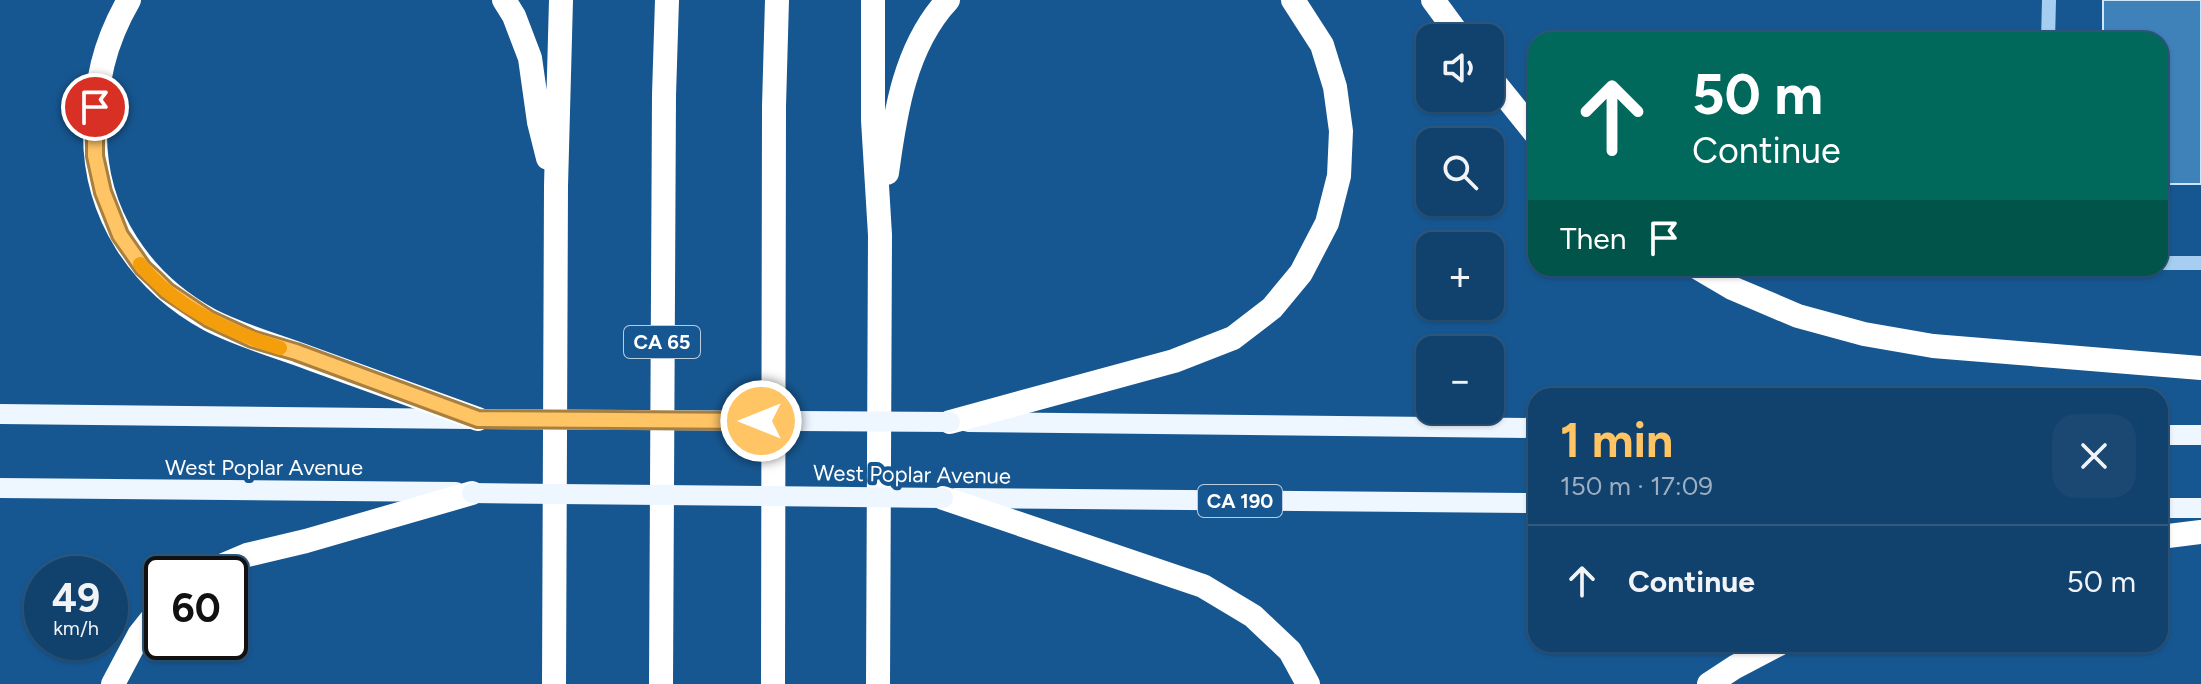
<!DOCTYPE html>
<meta charset="utf-8">
<style>
:root{--surface:#11416d;--page:#1a4872;--text:#f1f3f6;--muted:#9cafc2;--line:#305a80;--accent:#ffc464}
body{margin:0;font-family:Figtree,sans-serif;background:var(--page);color:var(--text);height:100vh;display:flex;flex-direction:column;font-size:30px;white-space:nowrap}
*{box-sizing:border-box;margin:0}
p{font-size:26px;color:var(--muted)}
.icon{flex:none;width:44px;height:44px;fill:none;stroke:currentColor;stroke-width:2;stroke-linecap:round;stroke-linejoin:round}
.map{position:relative;flex:1;overflow:hidden}
.side{position:absolute;left:1528px;top:388px;width:640px;height:264px;display:flex;flex-direction:column;background:var(--surface);border-radius:24px;box-shadow:0 2px 6px #0004,0 0 0 2px var(--line)}
.side>*{flex:none}
.top-card{position:absolute;left:1528px;top:32px;width:640px;height:244px;border-radius:24px;box-shadow:0 2px 6px #0004,0 0 0 2px var(--line);background:#00695c;color:#fff;overflow:hidden}
.buttons{position:absolute;left:1416px;top:24px;display:grid;gap:16px}
.buttons a{display:grid;place-items:center;width:88px;height:88px;border-radius:16px;background:var(--surface);box-shadow:0 2px 6px #0004,0 0 0 2px var(--line);font-size:40px}
.speed{position:absolute;left:24px;top:556px;display:flex;gap:16px;font-size:40px;font-weight:700;text-align:center}
.speed>*{display:grid;place-content:center;width:104px;height:104px;border-radius:50%;background:var(--surface);box-shadow:0 2px 6px #0004,0 0 0 2px var(--line);line-height:1}
.speed small{font-size:20px;font-weight:400}
.speed .limit{border:4px solid #111;border-radius:12px;background:#fff;color:#111}
.pin{position:absolute;display:grid;place-items:center;width:68px;height:68px;color:#fff;margin:-34px;border:4px solid #fff;border-radius:50%;box-shadow:0 2px 8px #0007}
.me{position:absolute;width:88px;margin:-44px;rotate:270deg;stroke-linejoin:round;filter:drop-shadow(0 0 6px #0008)}
.turn{display:flex;align-items:center;gap:28px;height:168px;padding:0 32px;font-size:36px}
.turn .icon{width:104px;height:104px;stroke-width:2.5}
.turn b{display:block;font-size:56px;line-height:68px}
.then{display:flex;align-items:center;height:76px;padding:0 32px;background:#0003;gap:16px;font-size:30px}
.round{display:grid;place-items:center;flex:none;width:84px;height:84px;border-radius:24px;background:var(--page)}
.headline{display:flex;align-items:center;justify-content:space-between;height:136px;padding:0 32px}
h1{font-size:48px;font-weight:700;line-height:60px;color:var(--accent)}
ul{padding:0;list-style:none}
li{display:flex;align-items:center;gap:24px;height:112px;padding:0 32px;border-top:2px solid var(--line)}
li div{flex:1}
li b{display:block;font-size:30px}
li em{font-style:normal}
.map>svg:first-child{display:block}
.building{fill:#3f81b9;stroke:#cce6fb;stroke-width:2}
.lines{fill:none;stroke-linecap:round;stroke-linejoin:round}
.minor{stroke:#a5cef0;stroke-width:14}
.major{stroke:#eef6ff;stroke-width:20}
.highway{stroke:#fff;stroke-width:24}
.major-bridge{stroke:#eef6ff;stroke-width:20}
.route-casing{stroke:#a67f41;stroke-width:20}
.route{stroke:#ffc464;stroke-width:14}
.slow{stroke:#f59e0b;stroke-width:14}
.labels{text-anchor:middle;stroke-width:8;stroke-linejoin:round;paint-order:stroke}
.shield{fill:#175791;stroke:#b9cdde;stroke-width:2}
.shield-label{font-size:20px;font-weight:bold;fill:#fff}
.street-label{font-size:22px;fill:#fff;stroke:#175791}
</style>
<div class="map">
<svg width="2201" height="684" viewBox="0 0 2201 684">
<rect width="100%" height="100%" fill="#175791"/>
<path class="building" d="M 2103,0 L 2201,0 L 2201,184 L 2160,184 L 2160,40 L 2103,40 Z"/>
<g class="lines">
<path class="minor" d="M 2048,40 L 2049,0
M 2160,263 L 2201,263"/>
<path class="major" d="M 0,414 L 470,419
M 968,422 L 1536,428
M 2160,435 L 2201,435
M 0,488 L 456,492
M 955,498 L 1536,503
M 2160,508 L 2201,508"/>
<path class="highway" d="M 129,0 C 104,43 95,84 95,134 C 95,214 140,282 210,320 C 243,337 278,346 312,359 C 368,379 423,399 478,419
M 504,0 L 514,16 L 530,58 L 539,122 L 548,158
M 873,0 L 873,120 L 880,235 L 878,684
M 1433,0 L 1461,38
M 1490,77 L 1536,134
M 887,173 C 895,113 905,46 948,0
M 1698,268 L 1732,288 L 1798,316 L 1864,334 L 1933,346 L 2201,368
M 950,422 L 1174,361 L 1233,338 L 1272,308 L 1301,273 L 1327,223 L 1339,176 L 1341,131 L 1335,87 L 1322,45 L 1293,0
M 943,498 L 1203,586 L 1253,616 L 1290,651 L 1308,684
M 2160,537 L 2201,532
M 202,574 L 247,555 L 306,541 L 472,493
M 113,684 L 139,635 L 162,606
M 554,684 L 556,186 L 561,0
M 661,684 L 664,95 L 667,0
M 773,684 L 774,106 L 777,0
M 1709,684 L 1735,667 L 1779,644"/>
<path class="major-bridge" d="M 478,419 L 950,422
M 472,493 L 943,498"/>
</g>
<g class="lines">
<defs>
<path id="route" d="M 95,107 L 95,156 L 103,192 L 120,235 L 143,268 L 155,279 L 167,291 L 209,319 L 252,339 L 296,352 L 478,419 L 761,421"/>
</defs>
<use href="#route" class="route-casing"/>
<use href="#route" class="route"/>
<path class="slow" d="M 140,264 C 174,307 229,332 280,348"/>
</g>
<g class="labels">
<g class="shield">
<rect x="624" y="326" width="76" height="32" rx="6"/>
<rect x="1198" y="485" width="84" height="32" rx="6"/>
</g>
<g class="shield-label">
<text x="662" y="349">CA 65</text>
<text x="1240" y="508">CA 190</text>
</g>
<g class="street-label">
<text x="264" y="475">West Poplar Avenue</text>
<text transform="translate(912 474) rotate(1)" y="8">West Poplar Avenue</text>
</g>
</g>
</svg>
<div class="buttons">
<a><svg class="icon" aria-label="sound" viewBox="0 0 24 24"><path d="M4 9h4l5-4v14l-5-4H4zM17 9q2 3 0 6"/></svg></a>
<a><svg class="icon" aria-label="search" viewBox="0 0 24 24"><circle cx="10" cy="10" r="6"/><path d="M15 15l6 6"/></svg></a>
<a>+</a>
<a>−</a>
</div>
<div class="speed"><div>49<small>km/h</small></div><div class="limit">60</div></div>
<div class="pin" style="left:95px;top:107px;background:#d93025"><svg class="icon" aria-label="arrive" viewBox="0 0 24 24"><path d="M6 21V4h12l-3 4 3 4H6"/></svg></div>
<svg class="me" style="left:761px;top:421px" viewBox="-20 -20 40 40"><circle r="17" fill="#ffc464" stroke="#fff" stroke-width="3"/><path d="M0-11L8 9 0 5-8 9z" fill="#fff"/></svg>
<div class="top-card">
<div class="turn"><svg class="icon" aria-label="ahead" viewBox="0 0 24 24"><path d="M12 20V5M6 11l6-6 6 6"/></svg><div><b>50 m</b>Continue</div></div>
<div class="then">Then<svg class="icon" aria-label="arrive" viewBox="0 0 24 24"><path d="M6 21V4h12l-3 4 3 4H6"/></svg></div>
</div>
<section class="side">
<div class="headline"><div><h1>1 min</h1><p>150 m · 17:09</p></div><a class="round"><svg class="icon" aria-label="close" viewBox="0 0 24 24"><path d="M6 6l12 12M18 6L6 18"/></svg></a></div>
<ul>
<li><svg class="icon" aria-label="ahead" viewBox="0 0 24 24"><path d="M12 20V5M6 11l6-6 6 6"/></svg><div><b>Continue</b></div><em>50 m</em></li>
</ul>
</section>
</div>
